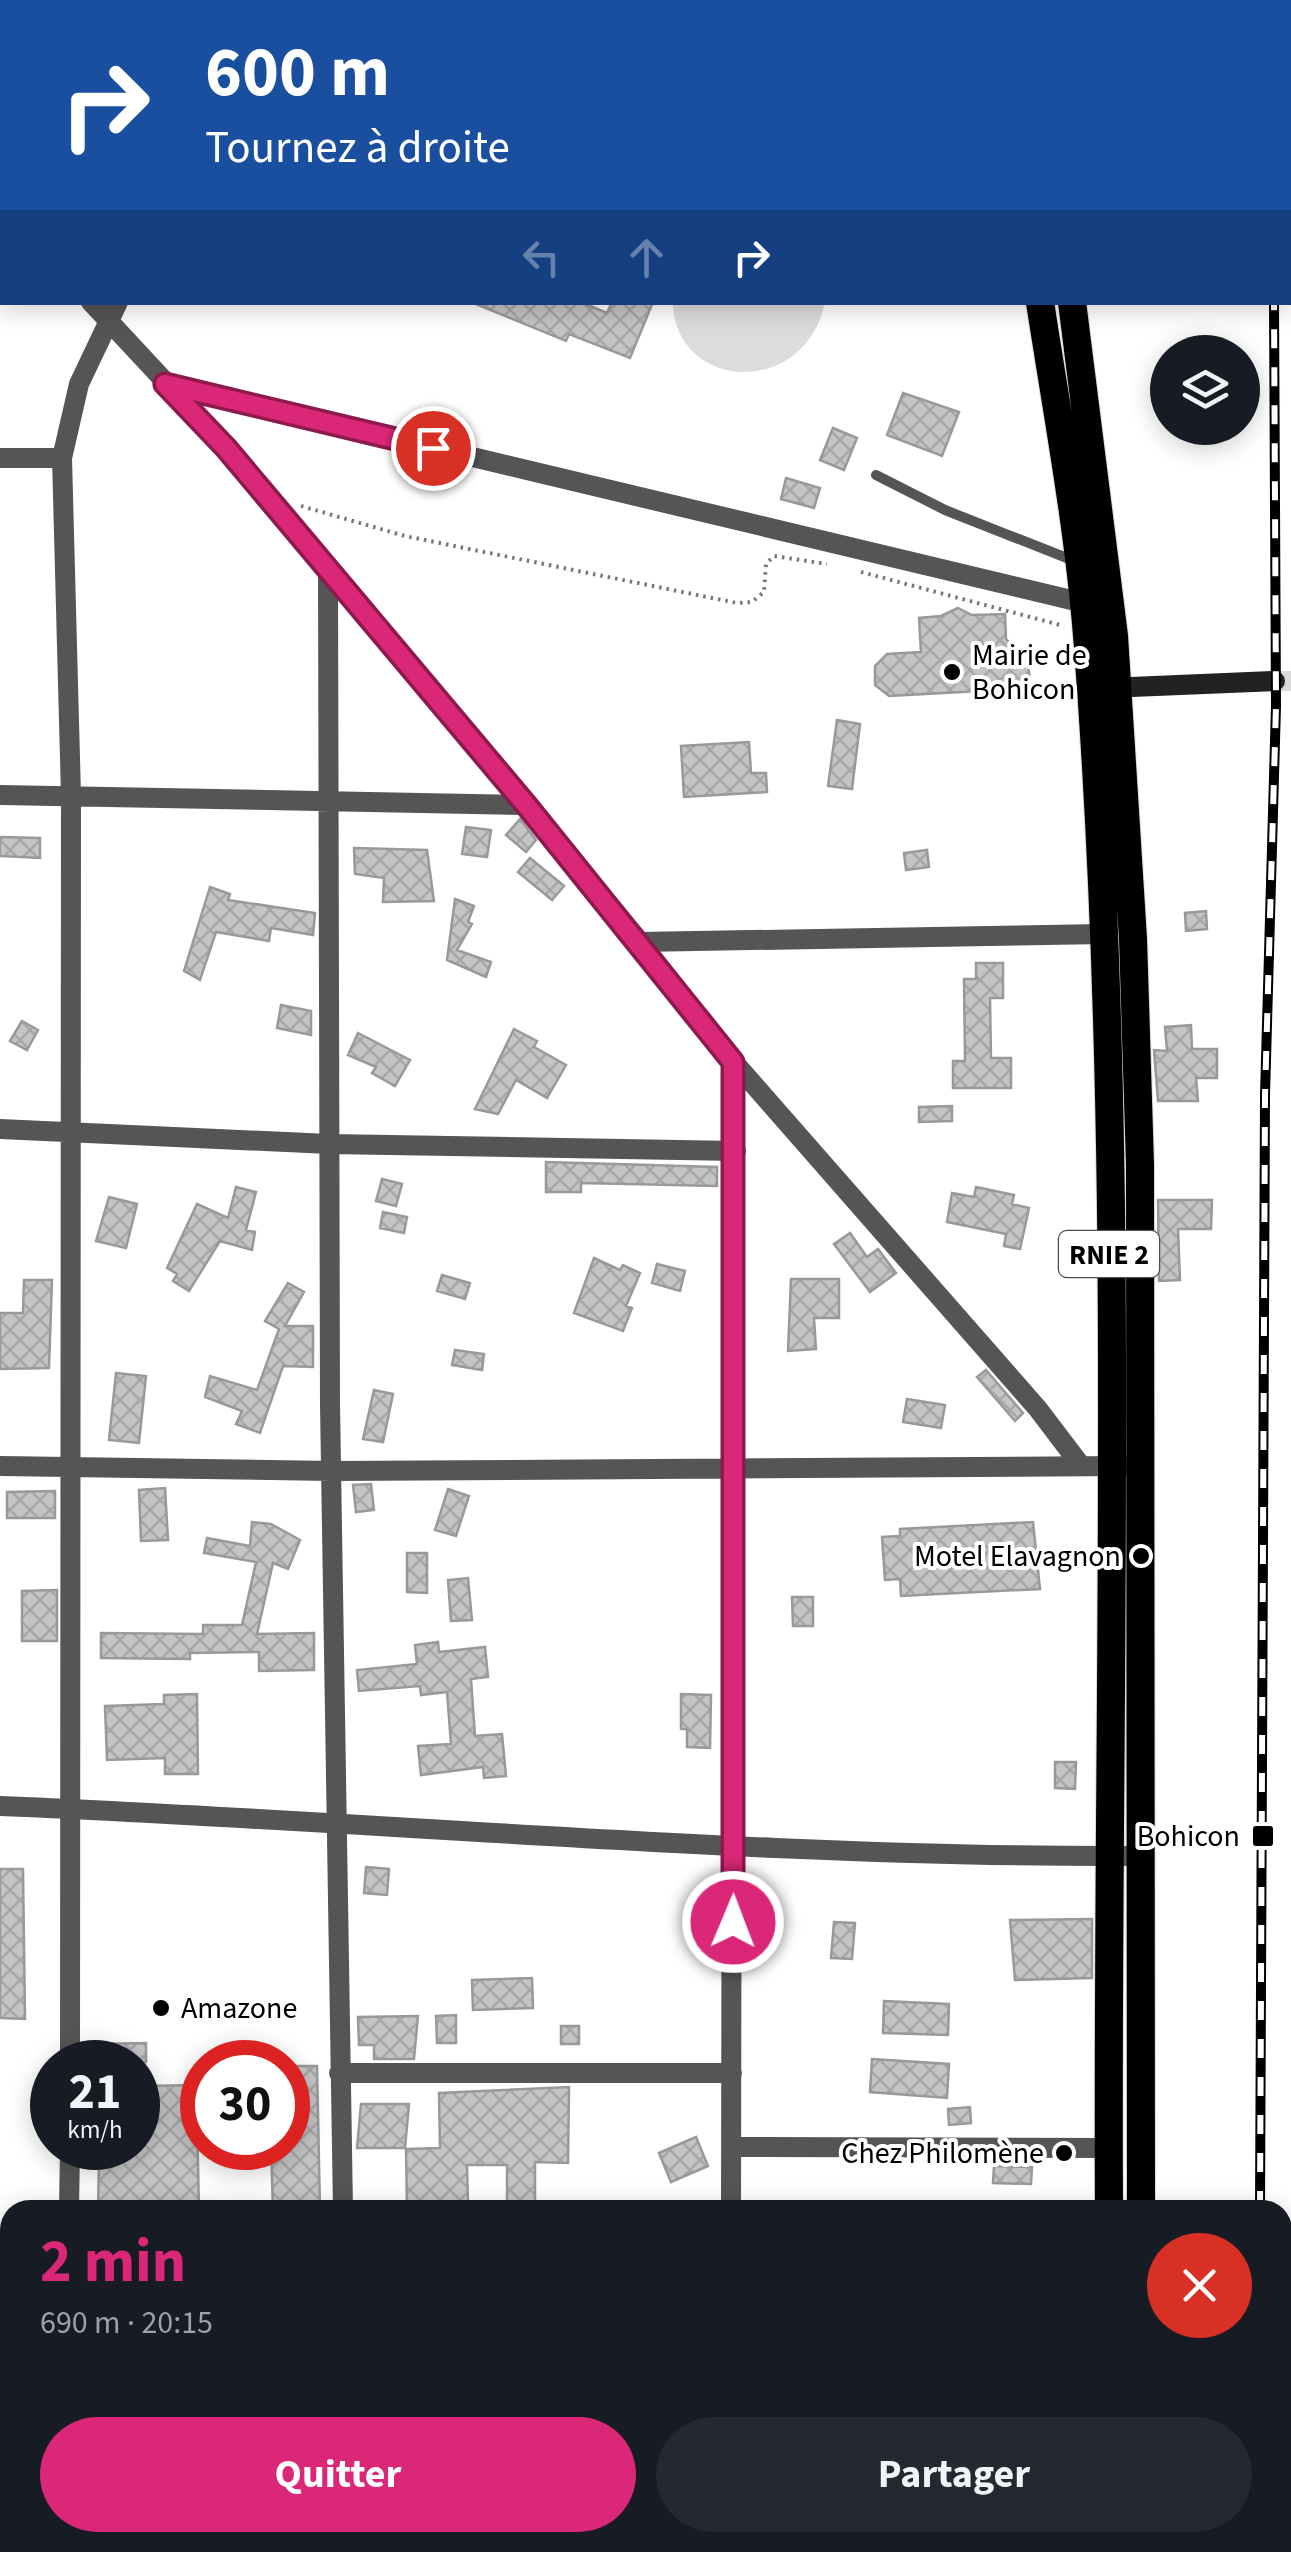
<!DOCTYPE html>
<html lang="fr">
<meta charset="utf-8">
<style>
:root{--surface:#171b24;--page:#242831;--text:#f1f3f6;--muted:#9ea1a6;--accent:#db2777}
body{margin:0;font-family:"Source Sans 3",sans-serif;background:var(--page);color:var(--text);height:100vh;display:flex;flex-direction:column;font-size:38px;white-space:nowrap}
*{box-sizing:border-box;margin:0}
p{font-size:32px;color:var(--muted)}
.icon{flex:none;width:55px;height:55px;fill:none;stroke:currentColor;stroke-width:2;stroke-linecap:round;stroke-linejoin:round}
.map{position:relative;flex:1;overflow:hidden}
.sheet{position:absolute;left:0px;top:2200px;width:1292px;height:352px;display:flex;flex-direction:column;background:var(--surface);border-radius:30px 30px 0 0;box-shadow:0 5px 25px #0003}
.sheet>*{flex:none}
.guide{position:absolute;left:0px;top:0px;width:1292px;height:305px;box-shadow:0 5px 25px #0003;background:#1a4fa0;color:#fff;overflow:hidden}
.buttons{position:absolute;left:1150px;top:335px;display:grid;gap:20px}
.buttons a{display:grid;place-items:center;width:110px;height:110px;border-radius:50%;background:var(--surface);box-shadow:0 5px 25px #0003;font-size:50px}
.speed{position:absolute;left:30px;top:2040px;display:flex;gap:20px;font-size:50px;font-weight:700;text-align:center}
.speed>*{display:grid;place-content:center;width:130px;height:130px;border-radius:50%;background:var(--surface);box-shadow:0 5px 25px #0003;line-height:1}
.speed small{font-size:25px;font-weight:400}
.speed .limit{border:15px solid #d22;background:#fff;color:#111}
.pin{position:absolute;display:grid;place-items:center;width:85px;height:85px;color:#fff;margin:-42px;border:5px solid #fff;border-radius:50%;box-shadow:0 2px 10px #0007}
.me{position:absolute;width:110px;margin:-55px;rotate:1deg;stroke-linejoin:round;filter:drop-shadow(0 0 8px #0008)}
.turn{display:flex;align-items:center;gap:35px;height:210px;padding:0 40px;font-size:45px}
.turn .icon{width:130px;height:130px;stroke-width:2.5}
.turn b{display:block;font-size:70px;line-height:85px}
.lanes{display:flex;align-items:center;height:95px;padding:0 40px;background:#0003;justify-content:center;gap:50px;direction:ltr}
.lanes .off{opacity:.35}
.round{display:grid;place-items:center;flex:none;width:105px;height:105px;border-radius:52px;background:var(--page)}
.summary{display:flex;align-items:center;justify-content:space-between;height:170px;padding:0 40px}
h1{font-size:60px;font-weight:700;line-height:75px;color:var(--accent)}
.primary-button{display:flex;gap:20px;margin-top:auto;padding:20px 40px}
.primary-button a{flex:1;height:115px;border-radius:60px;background:var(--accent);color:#fff;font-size:40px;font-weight:700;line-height:115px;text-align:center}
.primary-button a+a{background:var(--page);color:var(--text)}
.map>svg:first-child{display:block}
.pitch{fill:#dcdcdc}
.building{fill:url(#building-cross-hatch);stroke:#999;stroke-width:2.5}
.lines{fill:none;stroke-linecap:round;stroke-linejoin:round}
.secondary-tunnel{stroke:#d9d9d9;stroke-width:20;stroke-dasharray:20 10;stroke-linecap:butt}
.trunk-casing{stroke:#dbdbdb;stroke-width:30}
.path{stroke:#777;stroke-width:4;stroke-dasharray:2.5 5;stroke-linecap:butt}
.service{stroke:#555;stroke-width:10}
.minor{stroke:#555;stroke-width:20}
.tertiary{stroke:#555;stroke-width:20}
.secondary{stroke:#222;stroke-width:20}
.trunk{stroke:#000;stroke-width:28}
.rail-casing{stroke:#000;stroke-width:10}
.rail{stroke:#fff;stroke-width:6;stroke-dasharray:19;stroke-linecap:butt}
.route-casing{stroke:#8e194d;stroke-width:25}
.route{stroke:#db2777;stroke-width:18}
.poi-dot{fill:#000;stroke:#fff;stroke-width:4}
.labels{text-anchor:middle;stroke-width:8;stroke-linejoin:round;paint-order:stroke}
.shield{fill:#fff;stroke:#4c4c4c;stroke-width:2.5}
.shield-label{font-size:28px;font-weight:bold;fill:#000}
.poi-label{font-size:30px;fill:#000;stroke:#fff;text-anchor:end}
</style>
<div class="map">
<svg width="1291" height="2552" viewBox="0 0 1291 2552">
<defs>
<pattern id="building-cross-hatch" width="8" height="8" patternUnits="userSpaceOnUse" patternTransform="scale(2.5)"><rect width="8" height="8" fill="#c4c4c4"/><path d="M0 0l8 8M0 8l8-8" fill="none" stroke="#a7a7a7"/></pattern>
</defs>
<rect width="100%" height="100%" fill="#fff"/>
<path class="pitch" d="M 673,303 L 673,302 L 825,303 C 803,400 675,390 673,303 Z"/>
<path class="building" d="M 471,302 L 581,302 L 607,313 L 612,302 L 653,302 L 630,358 L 569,334 L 566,341 Z
M 903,393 L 959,412 L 942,456 L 887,435 Z
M 833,428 L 857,438 L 844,470 L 820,460 Z
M 786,478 L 820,488 L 814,508 L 781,499 Z
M 958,608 L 972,615 L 1005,614 L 1006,639 L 1027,661 L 1030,678 L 1017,689 L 889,696 L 875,685 L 875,666 L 887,654 L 921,652 L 919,618 L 941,616 Z
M 837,720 L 860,724 L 852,789 L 828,786 Z
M 749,742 L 751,773 L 766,773 L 767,792 L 684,797 L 681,746 Z
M 520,819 L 536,840 L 526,852 L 506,835 Z
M 466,827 L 491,830 L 487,857 L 462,854 Z
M 0,837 L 40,838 L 40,858 L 0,856 Z
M 354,848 L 427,850 L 434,901 L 383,902 L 384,878 L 355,874 Z
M 927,850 L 929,867 L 906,870 L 904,853 Z
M 530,858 L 564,886 L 552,900 L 518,872 Z
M 210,887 L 230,894 L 228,900 L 315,913 L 313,935 L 271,928 L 269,941 L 216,932 L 200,980 L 184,971 Z
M 455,899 L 474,906 L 468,922 L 472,924 L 457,950 L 491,962 L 486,977 L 447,960 Z
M 1206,911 L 1207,929 L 1186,931 L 1185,913 Z
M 976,963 L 1003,963 L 1003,998 L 990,998 L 991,1058 L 1011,1058 L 1011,1088 L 953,1088 L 953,1061 L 965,1061 L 964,979 L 976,979 Z
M 281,1005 L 311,1011 L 311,1035 L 277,1028 Z
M 22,1021 L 38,1030 L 27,1050 L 10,1041 Z
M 1191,1025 L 1192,1049 L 1217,1049 L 1217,1078 L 1196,1078 L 1198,1101 L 1158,1101 L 1154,1050 L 1167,1051 L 1165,1027 Z
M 514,1029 L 537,1041 L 534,1047 L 566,1065 L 547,1098 L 516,1080 L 498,1114 L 475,1109 Z
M 358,1033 L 410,1060 L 395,1086 L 372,1073 L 376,1067 L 348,1055 Z
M 952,1106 L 952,1121 L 919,1122 L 919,1107 Z
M 546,1162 L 717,1167 L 717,1186 L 581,1183 L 581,1192 L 546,1192 Z
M 382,1179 L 402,1184 L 396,1206 L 376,1201 Z
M 236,1187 L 256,1192 L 246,1230 L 255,1232 L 252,1250 L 220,1241 L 189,1291 L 173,1281 L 177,1274 L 167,1268 L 197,1204 L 228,1218 Z
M 976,1187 L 1014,1195 L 1012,1204 L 1029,1208 L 1020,1249 L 1004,1246 L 1006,1234 L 947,1222 L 952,1193 L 974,1197 Z
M 109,1197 L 137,1204 L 126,1248 L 96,1241 Z
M 1158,1200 L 1212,1200 L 1211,1229 L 1178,1229 L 1180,1280 L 1159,1281 Z
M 383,1212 L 407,1217 L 404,1233 L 380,1228 Z
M 850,1233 L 867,1257 L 878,1249 L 896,1273 L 870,1292 L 834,1244 Z
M 594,1258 L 620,1270 L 623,1265 L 640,1273 L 626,1306 L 632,1308 L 623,1331 L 574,1313 Z
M 657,1264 L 685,1271 L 680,1291 L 652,1283 Z
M 442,1275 L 470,1283 L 465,1299 L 437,1291 Z
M 791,1279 L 839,1279 L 839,1318 L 814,1318 L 816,1349 L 788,1351 Z
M 24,1280 L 52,1280 L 49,1368 L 0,1369 L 0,1313 L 23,1313 Z
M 288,1283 L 304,1292 L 285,1326 L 313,1326 L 313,1367 L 283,1366 L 260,1433 L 236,1424 L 242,1411 L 205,1397 L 210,1376 L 257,1390 L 279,1329 L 265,1321 Z
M 455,1350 L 484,1354 L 482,1370 L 452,1365 Z
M 986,1370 L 1023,1413 L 1015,1421 L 977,1377 Z
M 116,1373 L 146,1376 L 139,1443 L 109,1440 Z
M 374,1390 L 393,1394 L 383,1442 L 363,1439 Z
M 907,1399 L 945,1405 L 941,1428 L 903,1422 Z
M 371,1484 L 374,1510 L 356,1512 L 353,1485 Z
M 165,1488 L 168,1540 L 141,1541 L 139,1490 Z
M 448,1489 L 469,1496 L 456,1536 L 435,1530 Z
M 55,1491 L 55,1518 L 7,1518 L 7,1492 Z
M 252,1522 L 271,1524 L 300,1540 L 288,1569 L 273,1563 L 257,1634 L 314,1633 L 314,1670 L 259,1671 L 259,1652 L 190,1653 L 190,1659 L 101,1658 L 101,1633 L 203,1634 L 203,1625 L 242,1625 L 256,1562 L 204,1553 L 207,1538 L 250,1546 Z
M 1033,1522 L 1040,1589 L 901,1596 L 900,1579 L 885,1580 L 882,1537 L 900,1536 L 900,1529 Z
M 407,1553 L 427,1553 L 427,1593 L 407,1592 Z
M 468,1578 L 472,1620 L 451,1621 L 448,1580 Z
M 57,1590 L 57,1641 L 22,1641 L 22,1591 Z
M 792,1597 L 813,1597 L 813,1626 L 793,1626 Z
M 438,1642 L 439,1652 L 485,1647 L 488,1677 L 471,1679 L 475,1736 L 502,1734 L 506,1776 L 484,1778 L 483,1767 L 421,1775 L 418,1746 L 451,1744 L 447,1692 L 421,1695 L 420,1686 L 359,1691 L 357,1670 L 417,1664 L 415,1645 Z
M 197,1694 L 198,1774 L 165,1774 L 165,1758 L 107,1760 L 105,1706 L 164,1704 L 164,1695 Z
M 681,1694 L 711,1695 L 710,1748 L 687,1747 L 687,1729 L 681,1729 Z
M 1055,1762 L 1076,1762 L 1075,1789 L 1055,1788 Z
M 366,1867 L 389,1869 L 387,1895 L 364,1893 Z
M 0,1869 L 23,1869 L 25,2019 L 0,2018 Z
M 1092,1919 L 1092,1978 L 1015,1980 L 1010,1920 Z
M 834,1922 L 855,1923 L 852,1959 L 831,1958 Z
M 532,1978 L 533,2008 L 473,2010 L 472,1980 Z
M 884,2001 L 949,2004 L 948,2035 L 883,2033 Z
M 456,2015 L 456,2043 L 437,2043 L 436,2016 Z
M 418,2016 L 414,2059 L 374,2059 L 374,2045 L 359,2045 L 358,2017 Z
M 561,2026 L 579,2026 L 579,2044 L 561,2044 Z
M 146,2043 L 146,2062 L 96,2062 L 96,2044 Z
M 872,2059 L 949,2064 L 947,2098 L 870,2092 Z
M 288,2066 L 317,2066 L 320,2210 L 273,2210 L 271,2148 L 288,2145 Z
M 202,2085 L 202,2116 L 197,2116 L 199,2210 L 98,2210 L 99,2160 L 116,2160 L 116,2148 L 138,2148 L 138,2086 Z
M 569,2087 L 568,2163 L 535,2162 L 535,2210 L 507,2210 L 507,2165 L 467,2165 L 468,2204 L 407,2210 L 406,2149 L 440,2148 L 439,2093 Z
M 361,2104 L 409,2104 L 405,2148 L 357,2148 Z
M 970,2107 L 971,2123 L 949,2125 L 948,2109 Z
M 696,2137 L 708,2166 L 671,2182 L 659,2153 Z
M 994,2166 L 1032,2167 L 1031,2184 L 993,2183 Z"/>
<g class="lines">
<path class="secondary-tunnel" d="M 1275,681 L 1291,681"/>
<defs>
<path id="trunk" d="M 995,0 L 996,2
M 1026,0 L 1026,2
M 1040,302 C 1057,413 1078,524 1087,635 C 1128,1157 1106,1687 1109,2210
M 1072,302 L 1114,636 L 1133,939 L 1140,1164 L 1141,2210
M 1282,2525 L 1291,2535
M 1248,2542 L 1255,2552"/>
</defs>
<use href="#trunk" class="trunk-casing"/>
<path class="path" d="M 301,506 L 405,536 L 737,603 L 752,602 L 764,592 L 766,564 L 774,556 L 827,564
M 861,572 L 1064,626"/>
<path class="service" d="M 876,475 L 945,510 L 1077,562"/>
<path class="minor" d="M 368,0 L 374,2
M 269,2 L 271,0
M 0,190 L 2,193
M 91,302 L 226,447 L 640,942 L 733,1061 L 1038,1409 L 1079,1463
M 167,384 L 1084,603
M 0,458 L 62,458
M 328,572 L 330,1404 L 343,2210
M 0,795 L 527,805
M 640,942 L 1104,934
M 0,1129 L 329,1144 L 736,1151
M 0,1466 L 333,1471 L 1123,1466
M 70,2062 L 71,796 L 62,458 L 79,384 L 118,302
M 339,2073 L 732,2073
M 732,2147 L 1108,2148
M 69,2210 L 70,2148
M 731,2210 L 733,1061
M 0,2245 L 10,2245
M 0,2500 L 10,2500
M 69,2542 L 70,2552
M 330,2542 L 333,2552
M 735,2542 L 735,2552"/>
<path class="tertiary" d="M 0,1806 C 380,1821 759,1858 1139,1856
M 1282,2505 L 1291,2508"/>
<path class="secondary" d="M 1107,688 L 1275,681
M 314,2552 L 319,2542"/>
<use href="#trunk" class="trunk"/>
<defs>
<path id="rail" d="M 1273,0 L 1273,2
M 1260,2210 L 1265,1095 L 1276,706 L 1274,302
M 1261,2542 L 1261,2552"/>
</defs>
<use href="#rail" class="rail-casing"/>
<use href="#rail" class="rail"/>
</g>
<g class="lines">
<defs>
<path id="route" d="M 433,448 L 165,384 L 226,448 L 527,806 L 733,1062 L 733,1922"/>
</defs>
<use href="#route" class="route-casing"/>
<use href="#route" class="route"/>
</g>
<g class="poi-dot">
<circle cx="952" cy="672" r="10"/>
<circle cx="1141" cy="1556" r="10"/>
<rect x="1251" y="1824" width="24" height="24" rx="5"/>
<circle cx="161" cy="2008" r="10"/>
<circle cx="1064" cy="2153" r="10"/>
</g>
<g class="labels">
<rect class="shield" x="1059" y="1231" width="100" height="46" rx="8"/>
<g class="shield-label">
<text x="1109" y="1264">RNIE 2</text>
</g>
<g class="poi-label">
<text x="972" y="665" text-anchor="start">Mairie de<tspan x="972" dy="34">Bohicon</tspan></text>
<text x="1121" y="1566">Motel Elavagnon</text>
<text x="1240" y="1846">Bohicon</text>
<text x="181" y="2018" text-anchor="start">Amazone</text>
<text x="1044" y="2163">Chez Philomène</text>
</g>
</g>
</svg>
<div class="buttons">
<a><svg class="icon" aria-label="layers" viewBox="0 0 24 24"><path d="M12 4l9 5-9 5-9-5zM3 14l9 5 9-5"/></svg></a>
</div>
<div class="speed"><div>21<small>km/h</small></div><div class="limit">30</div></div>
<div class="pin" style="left:433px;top:448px;background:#d93025"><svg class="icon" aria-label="arrive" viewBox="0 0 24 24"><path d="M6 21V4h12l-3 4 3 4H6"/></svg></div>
<svg class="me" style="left:733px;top:1922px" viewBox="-20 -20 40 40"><circle r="17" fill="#db2777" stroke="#fff" stroke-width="3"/><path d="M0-11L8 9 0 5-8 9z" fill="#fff"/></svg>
<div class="guide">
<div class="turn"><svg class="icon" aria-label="right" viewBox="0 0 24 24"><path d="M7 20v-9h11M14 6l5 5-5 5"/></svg><div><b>600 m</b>Tournez à droite</div></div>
<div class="lanes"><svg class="icon off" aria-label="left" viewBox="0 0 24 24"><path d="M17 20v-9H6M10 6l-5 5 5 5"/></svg><svg class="icon off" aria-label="ahead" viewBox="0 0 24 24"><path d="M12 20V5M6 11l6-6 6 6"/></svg><svg class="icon" aria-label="right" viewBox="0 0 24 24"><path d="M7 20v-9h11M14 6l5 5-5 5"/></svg></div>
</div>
<section class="sheet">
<div class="summary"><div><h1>2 min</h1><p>690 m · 20:15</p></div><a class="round" style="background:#d93025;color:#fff"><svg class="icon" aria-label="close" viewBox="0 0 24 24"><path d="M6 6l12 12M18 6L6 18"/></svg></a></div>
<div class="primary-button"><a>Quitter</a><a>Partager</a></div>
</section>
</div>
